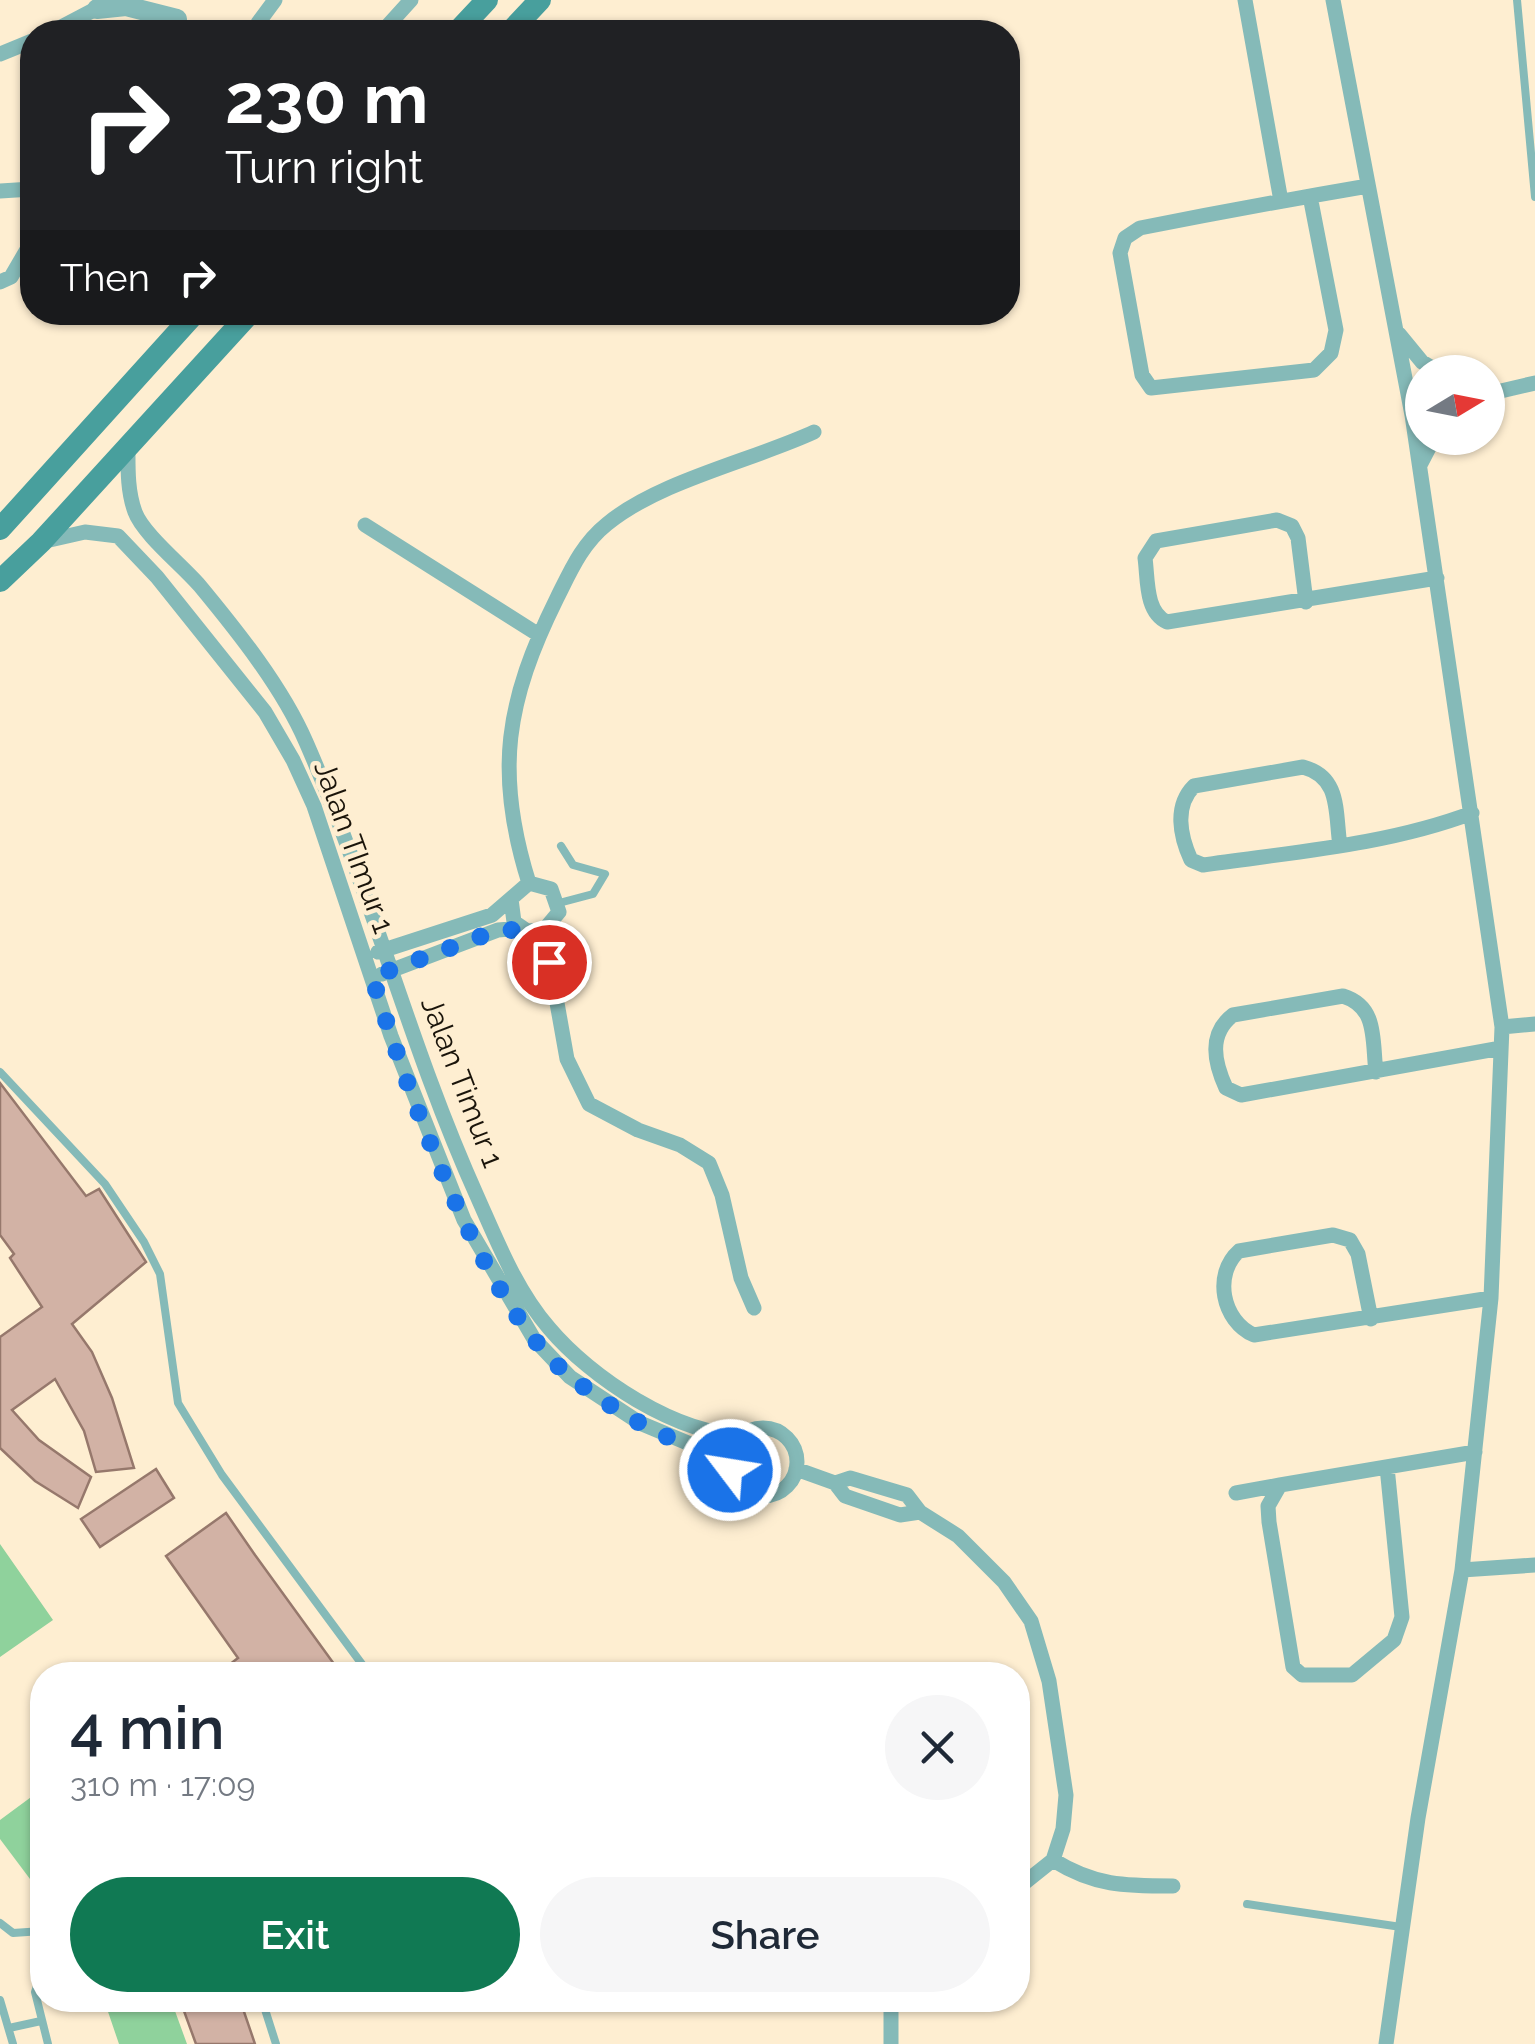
<!DOCTYPE html>
<meta charset="utf-8">
<style>
:root{--surface:#fff;--page:#f6f6f7;--text:#1f2937;--muted:#747a83;--accent:#107953}
body{margin:0;font-family:Raleway,sans-serif;background:var(--page);color:var(--text);height:100vh;display:flex;flex-direction:column;font-size:38px;white-space:nowrap}
*{box-sizing:border-box;margin:0}
p{font-size:32px;color:var(--muted)}
.icon{flex:none;width:55px;height:55px;fill:none;stroke:currentColor;stroke-width:2;stroke-linecap:round;stroke-linejoin:round}
.map{position:relative;flex:1;overflow:hidden}
.details{position:absolute;left:30px;top:1662px;width:1000px;height:350px;display:flex;flex-direction:column;background:var(--surface);border-radius:40px;box-shadow:0 2px 8px #0004}
.details>*{flex:none}
.guide{position:absolute;left:20px;top:20px;width:1000px;height:305px;border-radius:40px;box-shadow:0 2px 8px #0004;background:#202124;color:#fff;overflow:hidden}
.needle{width:65px;rotate:80deg}
.controls{position:absolute;left:1405px;top:355px;display:grid;gap:20px}
.controls a{display:grid;place-items:center;width:100px;height:100px;border-radius:50%;background:var(--surface);box-shadow:0 2px 8px #0004;font-size:50px}
.pin{position:absolute;display:grid;place-items:center;width:85px;height:85px;color:#fff;margin:-42px;border:5px solid #fff;border-radius:50%;box-shadow:0 2px 10px #0007}
.me{position:absolute;width:110px;margin:-55px;rotate:301deg;stroke-linejoin:round;filter:drop-shadow(0 0 8px #0008)}
.turn{display:flex;align-items:center;gap:35px;height:210px;padding:0 40px;font-size:45px}
.turn .icon{width:130px;height:130px;stroke-width:2.5}
.turn b{display:block;font-size:70px;line-height:85px}
.then{display:flex;align-items:center;height:95px;padding:0 40px;background:#0003;gap:20px;font-size:38px}
.round{display:grid;place-items:center;flex:none;width:105px;height:105px;border-radius:52px;background:var(--page)}
.overview{display:flex;align-items:center;justify-content:space-between;height:170px;padding:0 40px}
h1{font-size:60px;font-weight:600;line-height:75px}
.primary-button{display:flex;gap:20px;margin-top:auto;padding:20px 40px}
.primary-button a{flex:1;height:115px;border-radius:60px;background:var(--accent);color:#fff;font-size:40px;font-weight:600;line-height:115px;text-align:center}
.primary-button a+a{background:var(--page);color:var(--text)}
.map>svg:first-child{display:block}
.green{fill:#8fd29c}
.building{fill:#d2b2a5;stroke:#96786c;stroke-width:2.5}
.lines{fill:none;stroke-linecap:round;stroke-linejoin:round}
.service{stroke:#85bab8;stroke-width:8}
.minor{stroke:#85bab8;stroke-width:15}
.tertiary{stroke:#85bab8;stroke-width:20}
.secondary{stroke:#489f9d;stroke-width:22}
.route{stroke:#1a73e8;stroke-width:18;stroke-dasharray:0 32.4}
.labels{text-anchor:middle;stroke-width:9;stroke-linejoin:round;paint-order:stroke}
.street-label{font-size:30px;fill:#1a140a;stroke:#feeed1}
</style>
<div class="map">
<svg width="1535" height="2044" viewBox="0 0 1535 2044">
<rect width="100%" height="100%" fill="#feeed1"/>
<path class="green" d="M 0,1544 L 53,1620 L 0,1657 Z
M 42,1789 L 42,1895 L 0,1839 L 0,1820 Z
M 104,2000 L 171,2000 L 187,2044 L 119,2044 Z"/>
<path class="building" d="M 0,1083 L 86,1196 L 99,1189 L 146,1262 L 72,1324 L 92,1352 L 112,1398 L 134,1468 L 96,1472 L 84,1431 L 55,1379 L 12,1410 L 39,1440 L 91,1477 L 78,1508 L 35,1481 L 0,1448 L 0,1337 L 42,1307 L 10,1258 L 14,1254 L 0,1235 Z
M 156,1469 L 174,1498 L 100,1547 L 81,1519 Z
M 226,1513 L 255,1555 L 342,1675 L 216,1675 L 238,1658 L 166,1556 Z
M 180,2000 L 240,2000 L 255,2044 L 196,2044 Z"/>
<g class="lines">
<path class="service" d="M 1517,0 L 1535,197
M 559,903 L 593,894 L 605,874 L 573,865 L 561,846
M 0,1072 L 105,1184 L 144,1242 L 160,1274 L 178,1403 L 222,1475 L 370,1675
M 1247,1904 L 1401,1927
M 0,1923 L 13,1933 L 42,1931
M 42,1971 L 35,1992 L 48,2044
M 0,2000 L 13,2044
M 262,2000 L 276,2044
M 9,2028 L 41,2021"/>
<path class="minor" d="M 1245,0 L 1281,201
M 1333,0 L 1412,415 L 1502,1027 L 1491,1298 L 1462,1570 L 1418,1818 L 1386,2044
M 52,32 L 105,4
M 261,32 L 258,23 L 275,0
M 382,32 L 411,0
M 0,54 L 32,41
M 0,191 L 32,189
M 1310,196 L 1336,330 L 1331,353 L 1314,370 L 1151,388 L 1142,375 L 1120,253 L 1125,238 L 1140,228 C 1216,213 1292,199 1368,186
M 0,282 L 11,277 L 32,241
M 1399,334 L 1422,362 L 1439,372
M 1488,394 L 1535,383
M 128,444 C 128,467 127,490 135,512 C 143,534 183,566 200,586 C 238,632 282,687 306,742 C 371,890 410,1048 477,1196 C 497,1241 516,1290 549,1328 C 591,1378 677,1435 743,1435
M 1420,465 L 1434,438
M 365,525 L 539,635
M 41,542 L 85,532 L 118,536 L 157,577 L 265,712 L 293,760 L 314,806 L 391,1036 L 464,1220 L 534,1339 L 570,1377 L 640,1423 L 714,1454 L 730,1470
M 1306,602 L 1298,538 L 1292,526 L 1277,520 L 1156,541 L 1145,558 C 1148,579 1145,612 1167,622 L 1437,578
M 1340,846 C 1335,812 1341,777 1303,767 L 1194,786 C 1174,806 1180,836 1191,860 L 1203,865 C 1293,852 1387,845 1472,813
M 529,883 C 494,772 506,701 557,598 C 571,570 582,544 607,524 C 659,481 751,461 814,432
M 544,930 L 567,1059 L 589,1104 L 638,1130 L 680,1145 L 709,1163 L 722,1195 L 741,1278 L 754,1308
M 378,952 L 492,915 L 529,883 L 551,889 L 559,912 L 544,930 L 527,931 L 514,922 L 511,899
M 382,974 L 498,930 L 520,928
M 1502,1027 L 1535,1024
M 1376,1072 C 1372,1040 1378,1007 1343,996 L 1233,1015 C 1208,1034 1214,1062 1226,1088 L 1241,1095 L 1501,1048
M 1371,1319 L 1358,1254 L 1350,1240 L 1333,1235 L 1239,1251 C 1213,1274 1222,1321 1254,1335 L 1491,1298
M729 1462a34 34 0 1 1 68 0a34 34 0 1 1-68 0Z
M 1387,1467 L 1402,1617 L 1394,1640 L 1352,1675 L 1302,1675 L 1293,1667 L 1269,1522 L 1268,1506 L 1280,1485 L 1475,1452
M 796,1469 L 835,1483 L 845,1496 L 900,1515 L 920,1512
M 835,1483 L 850,1478 L 907,1495 L 920,1512 L 958,1536 L 1004,1582 L 1031,1621 L 1049,1681 L 1066,1795 L 1063,1829 L 1053,1860 L 1018,1888
M 1236,1493 L 1280,1485
M 1462,1570 L 1535,1565
M 1053,1860 C 1095,1886 1124,1886 1173,1886
M 891,2044 L 891,2000"/>
<path class="tertiary" d="M 97,9 L 126,6 L 177,19"/>
<path class="secondary" d="M 457,32 L 487,0
M 510,32 L 540,0
M 0,529 L 196,312
M 0,581 L 41,542 L 251,312"/>
</g>
<g class="lines">
<path class="route" d="M 549,962 L 544,930 L 498,930 L 372,977 C 407,1088 481,1307 572,1378 C 602,1401 636,1423 670,1438 C 693,1448 712,1452 730,1470"/>
</g>
<g class="labels">
<g class="street-label">
<text transform="translate(354 847) rotate(70)" y="10">Jalan TImur 1</text>
<text transform="translate(462 1082) rotate(69)" y="10">Jalan Timur 1</text>
</g>
</g>
</svg>
<div class="controls">
<a><svg class="needle" viewBox="-14 -14 28 28"><path d="M0-13l5 13h-10z" fill="#e53935"/><path d="M0 13l5-13h-10z" fill="#747a83"/></svg></a>
</div>
<div class="pin" style="left:549px;top:962px;background:#d93025"><svg class="icon" aria-label="arrive" viewBox="0 0 24 24"><path d="M6 21V4h12l-3 4 3 4H6"/></svg></div>
<svg class="me" style="left:730px;top:1470px" viewBox="-20 -20 40 40"><circle r="17" fill="#1a73e8" stroke="#fff" stroke-width="3"/><path d="M0-11L8 9 0 5-8 9z" fill="#fff"/></svg>
<div class="guide">
<div class="turn"><svg class="icon" aria-label="right" viewBox="0 0 24 24"><path d="M7 20v-9h11M14 6l5 5-5 5"/></svg><div><b>230 m</b>Turn right</div></div>
<div class="then">Then<svg class="icon" aria-label="right" viewBox="0 0 24 24"><path d="M7 20v-9h11M14 6l5 5-5 5"/></svg></div>
</div>
<section class="details">
<div class="overview"><div><h1>4 min</h1><p>310 m · 17:09</p></div><a class="round"><svg class="icon" aria-label="close" viewBox="0 0 24 24"><path d="M6 6l12 12M18 6L6 18"/></svg></a></div>
<div class="primary-button"><a>Exit</a><a>Share</a></div>
</section>
</div>
